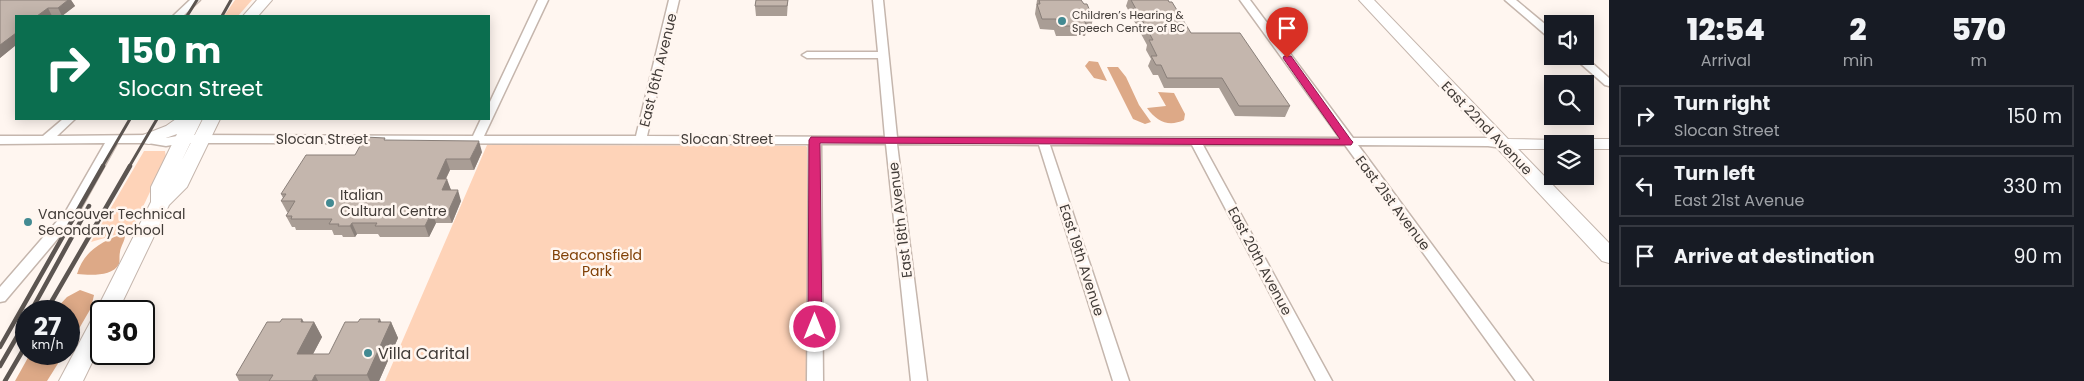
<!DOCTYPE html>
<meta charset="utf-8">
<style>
:root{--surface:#171b24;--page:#20242c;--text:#f1f3f6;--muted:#9ea1a6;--line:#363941}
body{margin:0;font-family:Poppins,sans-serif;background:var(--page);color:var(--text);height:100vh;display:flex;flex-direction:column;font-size:19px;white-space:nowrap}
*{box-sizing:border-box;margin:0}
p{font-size:16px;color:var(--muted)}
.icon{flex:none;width:28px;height:28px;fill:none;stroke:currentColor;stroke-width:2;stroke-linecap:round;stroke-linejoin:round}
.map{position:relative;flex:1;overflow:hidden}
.drawer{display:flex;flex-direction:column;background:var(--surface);width:475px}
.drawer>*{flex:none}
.top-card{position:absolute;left:15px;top:15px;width:475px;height:105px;border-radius:0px;box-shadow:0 2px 12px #0003;background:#0b6e4f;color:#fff;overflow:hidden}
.fabs{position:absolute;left:1544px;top:15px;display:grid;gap:10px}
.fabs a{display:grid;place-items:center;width:50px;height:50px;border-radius:0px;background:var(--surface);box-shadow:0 2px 12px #0003;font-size:25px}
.speed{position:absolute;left:15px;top:300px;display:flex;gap:10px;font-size:25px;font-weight:700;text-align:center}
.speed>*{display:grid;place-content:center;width:65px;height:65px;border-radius:50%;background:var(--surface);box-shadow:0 2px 12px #0003;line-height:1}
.speed small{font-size:12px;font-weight:400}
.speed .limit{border:2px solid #111;border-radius:8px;background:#fff;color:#111}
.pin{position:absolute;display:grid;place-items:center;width:42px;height:42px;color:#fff;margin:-51px -21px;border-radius:50% 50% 50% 0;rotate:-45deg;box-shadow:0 0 5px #0007}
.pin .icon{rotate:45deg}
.me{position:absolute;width:55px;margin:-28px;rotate:0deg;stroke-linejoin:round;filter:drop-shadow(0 0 4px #0008)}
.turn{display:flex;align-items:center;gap:18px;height:105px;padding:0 20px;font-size:22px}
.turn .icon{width:65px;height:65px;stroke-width:2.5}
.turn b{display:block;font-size:35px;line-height:42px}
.eta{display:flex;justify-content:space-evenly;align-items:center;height:85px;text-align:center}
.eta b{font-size:30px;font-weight:800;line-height:35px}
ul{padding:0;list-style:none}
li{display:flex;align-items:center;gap:15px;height:62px;margin:0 10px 8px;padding:0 10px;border:2px solid var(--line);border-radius:0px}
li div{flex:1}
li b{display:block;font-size:19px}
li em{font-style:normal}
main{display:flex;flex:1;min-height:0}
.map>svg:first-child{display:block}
.green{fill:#fed3b8}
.forest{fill:#dda987}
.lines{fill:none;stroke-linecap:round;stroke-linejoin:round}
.street-casing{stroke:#c5b6ad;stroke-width:3}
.secondary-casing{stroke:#c5b6ad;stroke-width:2}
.street{fill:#fff;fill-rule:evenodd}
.secondary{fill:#fff;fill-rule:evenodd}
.rail-far1{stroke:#5c5551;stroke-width:3}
.rail{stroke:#5c5551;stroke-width:4.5}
.wall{fill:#a99d95}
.shaded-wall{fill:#897f79}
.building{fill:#c4b6ad;stroke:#897f79}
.route{fill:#db2777;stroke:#8e194d}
.poi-dot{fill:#438a92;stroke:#fff6f0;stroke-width:2}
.labels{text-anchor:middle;stroke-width:5;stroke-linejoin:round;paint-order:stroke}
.far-poi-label{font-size:11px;fill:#413b37;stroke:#fff6f0;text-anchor:start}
.street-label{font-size:14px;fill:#413b37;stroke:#fff6f0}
.poi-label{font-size:14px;fill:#413b37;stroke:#fff6f0;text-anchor:start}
.park-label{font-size:14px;fill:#804006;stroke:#fff6f0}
.near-poi-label{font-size:16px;fill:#413b37;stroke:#fff6f0;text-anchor:start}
</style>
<main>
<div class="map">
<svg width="1609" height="381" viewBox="0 0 1609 381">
<rect width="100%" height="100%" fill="#fff6f0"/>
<path class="green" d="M 235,0 L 252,0 L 238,16 L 224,16 Z
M 487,145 L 806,146 L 807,147 L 809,381 L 385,381 Z
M 144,151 L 165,151 L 166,158 L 132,230 L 91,242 Z"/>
<path class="forest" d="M 1089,61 L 1098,62 L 1107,81 L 1094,78 L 1085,66 Z
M 1107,67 L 1118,67 L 1126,77 L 1139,105 L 1151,122 L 1145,124 L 1133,119 Z
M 1158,92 L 1174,93 L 1185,114 L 1184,120 C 1169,127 1157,122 1147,108 L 1166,106 Z
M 125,233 C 126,240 121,245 120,252 C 119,256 120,261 119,264 C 112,277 90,275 77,274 C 84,250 103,241 125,233 Z
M 80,290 L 94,295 L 91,308 L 69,346 L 69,311 L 54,311 L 67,297 Z
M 30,354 L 64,354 L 47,381 L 15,381 Z"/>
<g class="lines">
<defs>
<path id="street" d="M 190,0 L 200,0 L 183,16 L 173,16 Z
M 538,0 L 548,0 L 484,136 L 636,136 L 669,0 L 679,0 L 647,136 L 885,137 L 878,58 L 807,58 L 802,55 L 807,52 L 878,52 L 873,0 L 883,0 L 897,137 L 1340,138 L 1240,0 L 1250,0 L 1353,138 L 1488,138 L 1507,141 L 1509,144 L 1503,148 L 1488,146 L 1358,145 L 1533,381 L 1516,381 L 1345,145 L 1203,145 L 1332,381 L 1316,381 L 1192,145 L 1050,145 L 1129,381 L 1113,381 L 1039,145 L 897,144 L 927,381 L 911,381 L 886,144 L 821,144 L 823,381 L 807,381 L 809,144 L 183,143 L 166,146 L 148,143 L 117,143 L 76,217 L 5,301 L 0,302 L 0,287 L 66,211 L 105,143 L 0,144 L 0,136 L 43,136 L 63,119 L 75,119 L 57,136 L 149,135 L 166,138 L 183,135 L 473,136 L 481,119 L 489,119 L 489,104 Z
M 1505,0 L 1516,0 L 1552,30 L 1552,38 L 1548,37 Z
M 1572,56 L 1584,56 L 1609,78 L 1609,86 L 1605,85 Z"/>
<path id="secondary" d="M 257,0 L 272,0 L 258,16 L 243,16 Z
M 1359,0 L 1374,0 L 1508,139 L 1558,140 L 1561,144 L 1552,144 L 1552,149 L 1518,149 L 1609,243 L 1609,263 L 1602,261 Z
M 176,119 L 202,119 L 182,160 L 203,119 L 220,119 L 187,187 L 169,205 L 118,311 L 101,311 L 101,344 L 83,381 L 59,381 L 93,317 L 99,315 L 96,311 L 151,202 L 151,187 L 177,134 L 149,144 L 143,143 L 140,139 L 143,135 L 166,126 Z
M 1585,139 L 1609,139 L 1609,149 L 1585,149 L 1585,144 L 1576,144 L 1579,140 Z"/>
</defs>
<use href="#street" class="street-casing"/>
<use href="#secondary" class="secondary-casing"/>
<use href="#street" class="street"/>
<use href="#secondary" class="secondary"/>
<path class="rail-far1" d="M 187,16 L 197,0
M 222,16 L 231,0
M 102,167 L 130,119
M 129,167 L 157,119"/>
<path class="rail" d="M 31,311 L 89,206
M 46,311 L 130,166
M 0,347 L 103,166
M 0,366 L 26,321
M 5,381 L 26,345"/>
</g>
<path class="wall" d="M 0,0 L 71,0 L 75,6 L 62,16 L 16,16 L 16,45 L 0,58 Z
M 756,0 L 788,0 L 787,16 L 756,16 L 755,6 Z
M 1037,0 L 1081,0 L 1093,18 L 1091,28 L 1087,28 L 1085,36 L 1056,36 L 1054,30 L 1040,29 L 1035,14 Z
M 1128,0 L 1168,0 L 1191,33 L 1290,106 L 1285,117 L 1235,116 L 1219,88 L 1164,88 L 1158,75 L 1153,75 L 1148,66 L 1151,59 L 1146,50 L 1147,45 L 1126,6 Z
M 386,140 L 482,152 L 474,170 L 450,170 L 446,179 L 451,190 L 461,201 L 452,223 L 436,223 L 429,237 L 380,237 L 378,234 L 357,234 L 355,237 L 343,237 L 342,235 L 334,235 L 332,230 L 296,230 L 295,227 L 292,227 L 286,216 L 288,212 L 287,212 L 281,201 L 283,198 L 281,194 L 355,155 Z
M 280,322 L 314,322 L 322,337 L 313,354 L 329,354 L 381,322 L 391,322 L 398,338 L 379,381 L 239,381 L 236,375 Z"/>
<path class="shaded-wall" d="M 68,0 L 71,0 L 75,6 L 62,16 L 58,8 Z
M 48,8 L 52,16 L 37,16 Z
M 16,33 L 16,45 L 0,58 L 0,45 Z
M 479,141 L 482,152 L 474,170 L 470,159 Z
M 446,159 L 450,170 L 440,190 L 437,179 Z
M 447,179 L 451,190 L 446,201 L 442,190 Z
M 458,190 L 461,201 L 452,223 L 448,212 Z
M 432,212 L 436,223 L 429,237 L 425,226 Z
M 352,223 L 357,234 L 355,237 L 350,226 Z
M 302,319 L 309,331 L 314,322 L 322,337 L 305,369 L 297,354 L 301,322 Z
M 380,319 L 386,333 L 391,322 L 398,338 L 379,381 L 370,381 L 367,375 L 378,322 Z
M 315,375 L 318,381 L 312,381 Z"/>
<path class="building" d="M 0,0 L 68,0 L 58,8 L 48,8 L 37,16 L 16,16 L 16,33 L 0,45 Z
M 756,0 L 788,0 L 787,6 L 755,6 Z
M 1039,0 L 1081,0 L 1084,4 L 1087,4 L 1093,18 L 1083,18 L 1087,26 L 1058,26 L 1056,19 L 1042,19 L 1037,4 L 1040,4 Z
M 1131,0 L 1168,0 L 1169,2 L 1172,2 L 1191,33 L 1240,33 L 1290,106 L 1239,106 L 1222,78 L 1167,78 L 1161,65 L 1156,65 L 1151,56 L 1157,56 L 1149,40 L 1153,40 Z
M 365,137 L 385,138 L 384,140 L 479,141 L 470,159 L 446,159 L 437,179 L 447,179 L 442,190 L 458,190 L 448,212 L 432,212 L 425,226 L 375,226 L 377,223 L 352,223 L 350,226 L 338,226 L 339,224 L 329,224 L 332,219 L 291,219 L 292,216 L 286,216 L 295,201 L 281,201 L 286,194 L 281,194 L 306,155 L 355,155 Z
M 282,319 L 302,319 L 301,322 L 314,322 L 297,354 L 329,354 L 345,322 L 358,322 L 360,319 L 380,319 L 378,322 L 391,322 L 367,375 L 315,375 L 312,381 L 269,381 L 273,375 L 236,375 L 267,322 L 280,322 Z"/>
<path class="route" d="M 1284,56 L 1291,56 L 1351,140 L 1353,142 L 1351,145 L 820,143 L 822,327 L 820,331 L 815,332 L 810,331 L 808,327 L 809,140 L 811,137 L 1340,139 L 1283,58 Z"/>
<g class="poi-dot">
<circle cx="1062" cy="21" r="5"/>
<circle cx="330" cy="203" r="5"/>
<circle cx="28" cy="222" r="5"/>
<circle cx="368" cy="353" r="5"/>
</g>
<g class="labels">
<g class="far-poi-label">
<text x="1072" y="19">Children’s Hearing &amp;<tspan x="1072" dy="13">Speech Centre of BC</tspan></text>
</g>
<g class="street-label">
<text transform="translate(658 70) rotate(-76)" y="5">East 16th Avenue</text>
<text transform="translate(1487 128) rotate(46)" y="5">East 22nd Avenue</text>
<text x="322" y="144">Slocan Street</text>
<text x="727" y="144">Slocan Street</text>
<text transform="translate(1393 203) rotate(53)" y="5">East 21st Avenue</text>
<text transform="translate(900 220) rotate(-97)" y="5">East 18th Avenue</text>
<text transform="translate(1082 260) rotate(72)" y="5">East 19th Avenue</text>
<text transform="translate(1260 261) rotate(62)" y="5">East 20th Avenue</text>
</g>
<g class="poi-label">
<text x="340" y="200">Italian<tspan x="340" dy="16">Cultural Centre</tspan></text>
<text x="38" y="219">Vancouver Technical<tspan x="38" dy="16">Secondary School</tspan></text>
</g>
<g class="park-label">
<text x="597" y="260">Beaconsfield<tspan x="597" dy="16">Park</tspan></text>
</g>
<g class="near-poi-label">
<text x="378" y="359">Villa Carital</text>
</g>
</g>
</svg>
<div class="fabs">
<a><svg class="icon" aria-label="sound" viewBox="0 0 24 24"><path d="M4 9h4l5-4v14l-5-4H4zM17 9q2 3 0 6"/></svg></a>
<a><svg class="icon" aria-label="search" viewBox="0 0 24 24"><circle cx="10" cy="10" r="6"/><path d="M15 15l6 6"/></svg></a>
<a><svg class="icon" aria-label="layers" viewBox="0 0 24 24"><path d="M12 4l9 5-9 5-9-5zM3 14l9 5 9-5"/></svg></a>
</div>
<div class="speed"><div>27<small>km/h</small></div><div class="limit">30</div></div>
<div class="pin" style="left:1287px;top:58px;background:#d93025"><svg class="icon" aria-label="arrive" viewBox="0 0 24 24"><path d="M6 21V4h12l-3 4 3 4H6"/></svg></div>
<svg class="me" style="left:815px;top:327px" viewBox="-20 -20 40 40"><circle r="17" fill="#db2777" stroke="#fff" stroke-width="3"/><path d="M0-11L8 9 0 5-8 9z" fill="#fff"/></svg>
<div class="top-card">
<div class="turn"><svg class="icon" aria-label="right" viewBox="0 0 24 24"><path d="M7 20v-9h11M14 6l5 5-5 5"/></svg><div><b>150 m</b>Slocan Street</div></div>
</div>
</div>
<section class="drawer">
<div class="eta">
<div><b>12:54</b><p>Arrival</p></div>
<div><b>2</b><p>min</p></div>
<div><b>570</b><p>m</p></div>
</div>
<ul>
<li><svg class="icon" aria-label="right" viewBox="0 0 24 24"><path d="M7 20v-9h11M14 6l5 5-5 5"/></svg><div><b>Turn right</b><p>Slocan Street</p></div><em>150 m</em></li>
<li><svg class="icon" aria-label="left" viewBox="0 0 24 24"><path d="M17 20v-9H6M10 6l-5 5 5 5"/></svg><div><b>Turn left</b><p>East 21st Avenue</p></div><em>330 m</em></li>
<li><svg class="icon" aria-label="arrive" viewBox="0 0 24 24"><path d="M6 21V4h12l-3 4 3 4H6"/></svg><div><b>Arrive at destination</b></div><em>90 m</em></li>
</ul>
</section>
</main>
